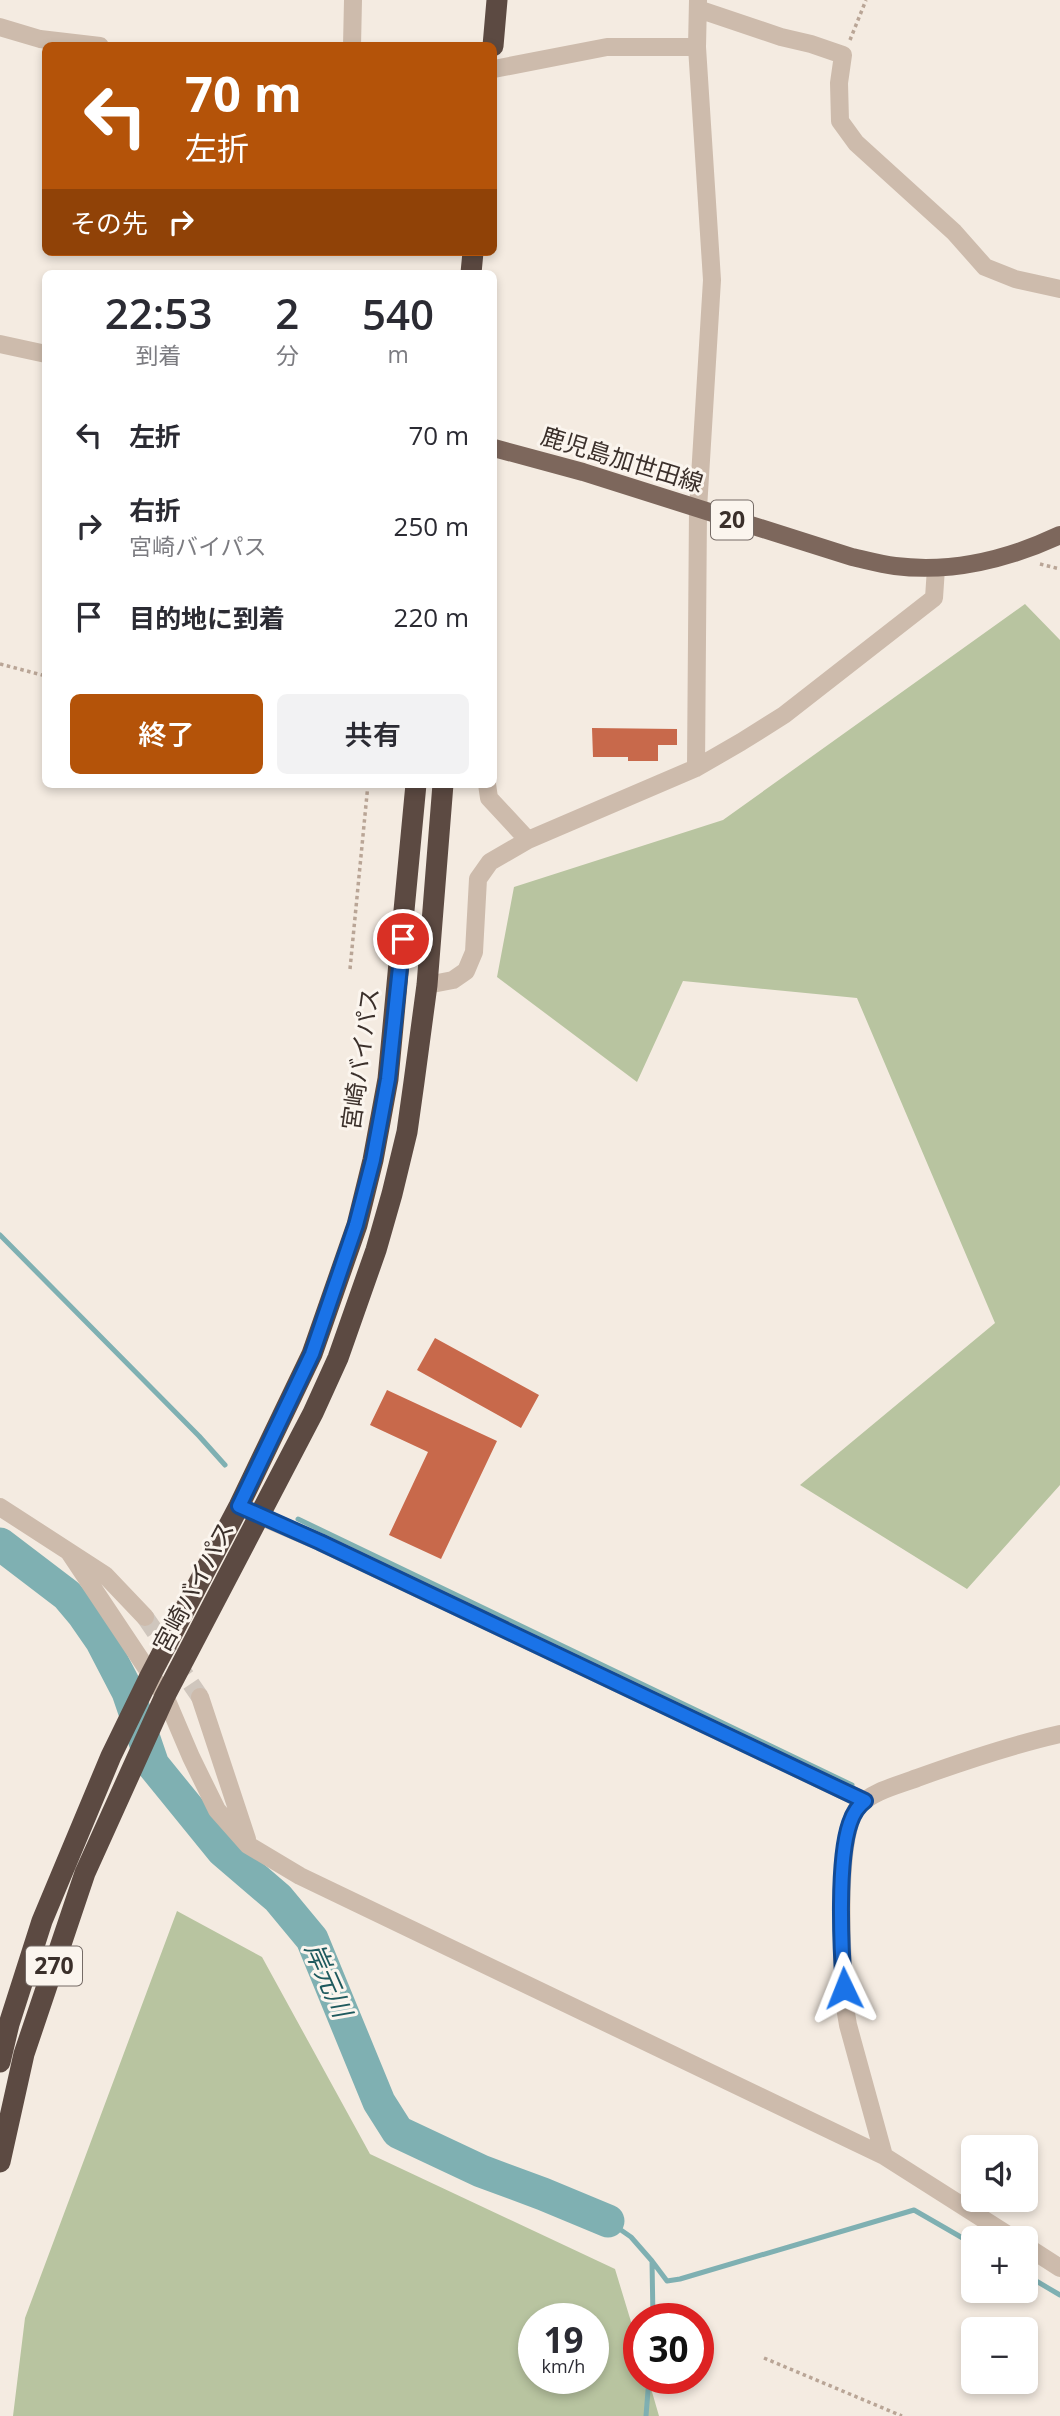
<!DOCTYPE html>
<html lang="ja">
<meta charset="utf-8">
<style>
:root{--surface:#fff;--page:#f2f2f3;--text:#2b2b33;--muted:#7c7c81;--accent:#b45309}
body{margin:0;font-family:"Open Sans","Noto Sans JP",sans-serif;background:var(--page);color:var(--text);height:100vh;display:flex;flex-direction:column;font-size:26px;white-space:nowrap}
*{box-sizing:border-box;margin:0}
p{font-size:23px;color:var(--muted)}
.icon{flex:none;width:38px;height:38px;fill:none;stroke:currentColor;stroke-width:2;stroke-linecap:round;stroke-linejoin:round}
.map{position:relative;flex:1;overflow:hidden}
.details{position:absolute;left:42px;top:270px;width:455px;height:518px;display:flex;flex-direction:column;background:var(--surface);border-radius:10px;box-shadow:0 4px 10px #0003}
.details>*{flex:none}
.hud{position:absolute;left:42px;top:42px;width:455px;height:214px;border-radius:10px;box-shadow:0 4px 10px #0003;background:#b45309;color:#fff;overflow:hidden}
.fabs{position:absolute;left:961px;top:2135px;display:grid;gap:14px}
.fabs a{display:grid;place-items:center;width:77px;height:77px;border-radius:10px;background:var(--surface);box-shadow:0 4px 10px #0003;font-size:35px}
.speed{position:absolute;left:518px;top:2303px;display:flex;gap:14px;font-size:35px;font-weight:700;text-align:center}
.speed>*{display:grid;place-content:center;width:91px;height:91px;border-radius:50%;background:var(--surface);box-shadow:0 4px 10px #0003;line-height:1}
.speed small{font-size:18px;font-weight:400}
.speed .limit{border:10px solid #d22;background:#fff;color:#111}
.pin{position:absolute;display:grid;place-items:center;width:60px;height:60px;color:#fff;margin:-30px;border:4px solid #fff;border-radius:50%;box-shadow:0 2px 7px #0007}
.me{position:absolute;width:77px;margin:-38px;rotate:358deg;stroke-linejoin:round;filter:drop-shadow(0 0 5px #0008)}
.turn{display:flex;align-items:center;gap:24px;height:147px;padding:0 28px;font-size:32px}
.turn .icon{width:91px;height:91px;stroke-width:2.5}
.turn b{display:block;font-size:49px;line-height:60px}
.then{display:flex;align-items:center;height:66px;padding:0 28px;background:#0003;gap:14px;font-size:26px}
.eta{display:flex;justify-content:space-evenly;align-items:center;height:119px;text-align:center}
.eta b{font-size:42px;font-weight:600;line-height:49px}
.cta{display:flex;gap:14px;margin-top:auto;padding:14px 28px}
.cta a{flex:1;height:80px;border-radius:10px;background:var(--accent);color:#fff;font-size:28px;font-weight:600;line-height:80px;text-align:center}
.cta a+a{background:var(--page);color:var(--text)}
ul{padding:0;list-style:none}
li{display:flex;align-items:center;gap:21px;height:91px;padding:0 28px}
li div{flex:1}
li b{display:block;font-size:26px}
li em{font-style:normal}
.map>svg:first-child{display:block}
.green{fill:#b8c4a0;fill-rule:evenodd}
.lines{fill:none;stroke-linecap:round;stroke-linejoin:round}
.stream{stroke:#7fb0b2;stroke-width:5}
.river{stroke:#7fb0b2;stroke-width:33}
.building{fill:#c8694b}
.minor-tunnel{stroke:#cfc6bd;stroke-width:18;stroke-dasharray:18 9;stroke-linecap:butt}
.path{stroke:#b9a596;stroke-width:3.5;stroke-dasharray:3.5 3.5;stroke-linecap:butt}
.minor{stroke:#cdbbac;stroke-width:18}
.major{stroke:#7d675c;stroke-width:18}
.highway{stroke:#5c4a42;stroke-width:21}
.route-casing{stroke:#114b97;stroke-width:18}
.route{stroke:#1a73e8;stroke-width:12}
.labels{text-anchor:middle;stroke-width:6;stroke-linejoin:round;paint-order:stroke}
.shield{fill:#fbf5ee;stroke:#756b66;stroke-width:2}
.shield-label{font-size:23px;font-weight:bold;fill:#3b302b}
.street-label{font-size:24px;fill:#3b302b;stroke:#fbf5ee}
.water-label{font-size:26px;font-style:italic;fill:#1f5a5e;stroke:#fbf5ee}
</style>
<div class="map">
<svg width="1060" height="2416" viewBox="0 0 1060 2416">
<rect width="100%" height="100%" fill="#f4ebe1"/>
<path class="green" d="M 1025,604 L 1060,640 L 1060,1485 L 967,1589 L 800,1485 L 995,1323 L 857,998 L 683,981 L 637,1082 L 497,977 L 514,887 L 723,820 Z
M 177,1911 L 262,1957 L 370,2154 L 615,2269 L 639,2348 L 639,2378 L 648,2378 L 659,2416 L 13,2416 L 25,2318 ZM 534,2319 L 593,2319 L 593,2378 L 534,2378 Z"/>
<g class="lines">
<path class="stream" d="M 0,1235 L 199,1436 L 225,1465
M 298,1519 L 852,1785
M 608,2221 L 631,2237 L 652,2261 L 653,2319
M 652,2261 L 667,2281 L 680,2279 L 914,2210 L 973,2244
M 1026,2275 L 1060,2295
M 646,2416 L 649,2378"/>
<path class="river" d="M 0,1544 L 67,1595 L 83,1614 L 101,1640 L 128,1692 L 153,1765 L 223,1851 L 278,1898 L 312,1939 L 379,2102 L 398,2132 L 481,2171 L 543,2194 L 608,2221"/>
</g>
<path class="building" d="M 592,728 L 677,729 L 677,745 L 658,745 L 658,761 L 628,761 L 628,757 L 593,757 Z
M 435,1338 L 539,1395 L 521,1428 L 417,1370 Z
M 387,1390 L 497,1441 L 441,1559 L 389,1535 L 428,1452 L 370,1425 Z"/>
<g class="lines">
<path class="minor-tunnel" d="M 145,1617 L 200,1697"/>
<path class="path" d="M 850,40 L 866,0
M 1040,564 L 1060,569
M 0,664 L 46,676
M 350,969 L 368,784
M 764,2358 L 902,2416"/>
<path class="minor" d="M 698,9 L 781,37 L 811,44 L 843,55 L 839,83 L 840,121 L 856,143 L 954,232 L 985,267 L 1015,279 L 1060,289
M 0,27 L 40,39 L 100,46
M 352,46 L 353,0
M 494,69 L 607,47 L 697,47
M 0,344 L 46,354
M 696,768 L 698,509 L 712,280 L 697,47 L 698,0
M 487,784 L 489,798 L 528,840
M 427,985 L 453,980 L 466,971 L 474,952 L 478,879 L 490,862 L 528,840 L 696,768 L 741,742 L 784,715 L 934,598 L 936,568
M 0,1507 L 105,1575 L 145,1617
M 248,1511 L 320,1542 L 865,1801
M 69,1552 L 165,1696 L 191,1757 L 217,1810 L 248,1845 L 300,1876 L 884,2156 L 1013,2238
M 200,1697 L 247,1839
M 884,2156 L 848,2025 L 845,2007 C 843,1967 833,1835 859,1806 C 872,1791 899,1785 917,1778 C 964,1761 1011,1745 1060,1734
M 1026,2246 L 1060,2268"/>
<path class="major" d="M 494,448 L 583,472 L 852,557 C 866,560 880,564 895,566 C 951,573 1009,559 1060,535"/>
<path class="highway" d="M 493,46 L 497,0
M 471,273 L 473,252
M 0,2062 L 9,2024 L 42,1921 L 111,1756 L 150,1676 L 239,1506 L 312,1354 L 357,1225 L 373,1160 L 388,1079 L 416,784
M 0,2162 L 24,2054 L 85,1873 L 165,1696 L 313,1413 L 338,1358 L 376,1250 L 392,1194 L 407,1132 L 414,1082 L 427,985 L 443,784"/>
</g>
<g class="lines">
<defs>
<path id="route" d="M 403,939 L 388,1079 L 373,1160 L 356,1225 L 312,1354 L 239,1506 L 320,1542 L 865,1801 C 858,1806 853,1814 850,1823 C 837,1860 841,1948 844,1988"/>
</defs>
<use href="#route" class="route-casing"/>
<use href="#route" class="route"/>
</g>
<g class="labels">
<g class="shield">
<rect x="711" y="500.5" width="42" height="39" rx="5"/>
<rect x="26" y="1946.5" width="56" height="39" rx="5"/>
</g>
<g class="shield-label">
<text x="732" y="528">20</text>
<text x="54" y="1974">270</text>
</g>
<g class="street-label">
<text transform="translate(622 460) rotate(17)" y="8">鹿児島加世田線</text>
<text transform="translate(361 1059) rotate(-82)" y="8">宮崎バイパス</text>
<text transform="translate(194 1587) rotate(-62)" y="8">宮崎バイパス</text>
</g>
<g class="water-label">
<text transform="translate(328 1980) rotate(66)" y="9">岸元川</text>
</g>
</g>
</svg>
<div class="fabs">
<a><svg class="icon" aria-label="sound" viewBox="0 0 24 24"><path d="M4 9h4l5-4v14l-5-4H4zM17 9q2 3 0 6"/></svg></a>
<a>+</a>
<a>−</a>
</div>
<div class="speed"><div>19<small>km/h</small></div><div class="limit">30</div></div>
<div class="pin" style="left:403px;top:939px;background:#d93025"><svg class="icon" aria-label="arrive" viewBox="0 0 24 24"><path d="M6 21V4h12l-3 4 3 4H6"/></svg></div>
<svg class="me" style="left:844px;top:1988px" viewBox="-20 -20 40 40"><path d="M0-17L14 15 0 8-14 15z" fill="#1a73e8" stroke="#fff" stroke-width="4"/></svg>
<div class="hud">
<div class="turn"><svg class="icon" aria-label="left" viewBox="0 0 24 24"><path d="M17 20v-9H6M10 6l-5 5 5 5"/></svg><div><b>70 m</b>左折</div></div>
<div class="then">その先<svg class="icon" aria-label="right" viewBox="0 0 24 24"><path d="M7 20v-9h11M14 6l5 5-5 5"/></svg></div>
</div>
<section class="details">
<div class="eta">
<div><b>22:53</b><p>到着</p></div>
<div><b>2</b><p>分</p></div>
<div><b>540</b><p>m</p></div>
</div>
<ul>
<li><svg class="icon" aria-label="left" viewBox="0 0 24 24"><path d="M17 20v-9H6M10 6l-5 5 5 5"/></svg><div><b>左折</b></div><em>70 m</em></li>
<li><svg class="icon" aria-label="right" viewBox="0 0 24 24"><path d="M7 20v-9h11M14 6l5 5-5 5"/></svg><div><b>右折</b><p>宮崎バイパス</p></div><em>250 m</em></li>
<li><svg class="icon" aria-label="arrive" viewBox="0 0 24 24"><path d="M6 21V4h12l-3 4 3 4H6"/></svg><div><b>目的地に到着</b></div><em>220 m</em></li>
</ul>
<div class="cta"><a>終了</a><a>共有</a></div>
</section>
</div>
